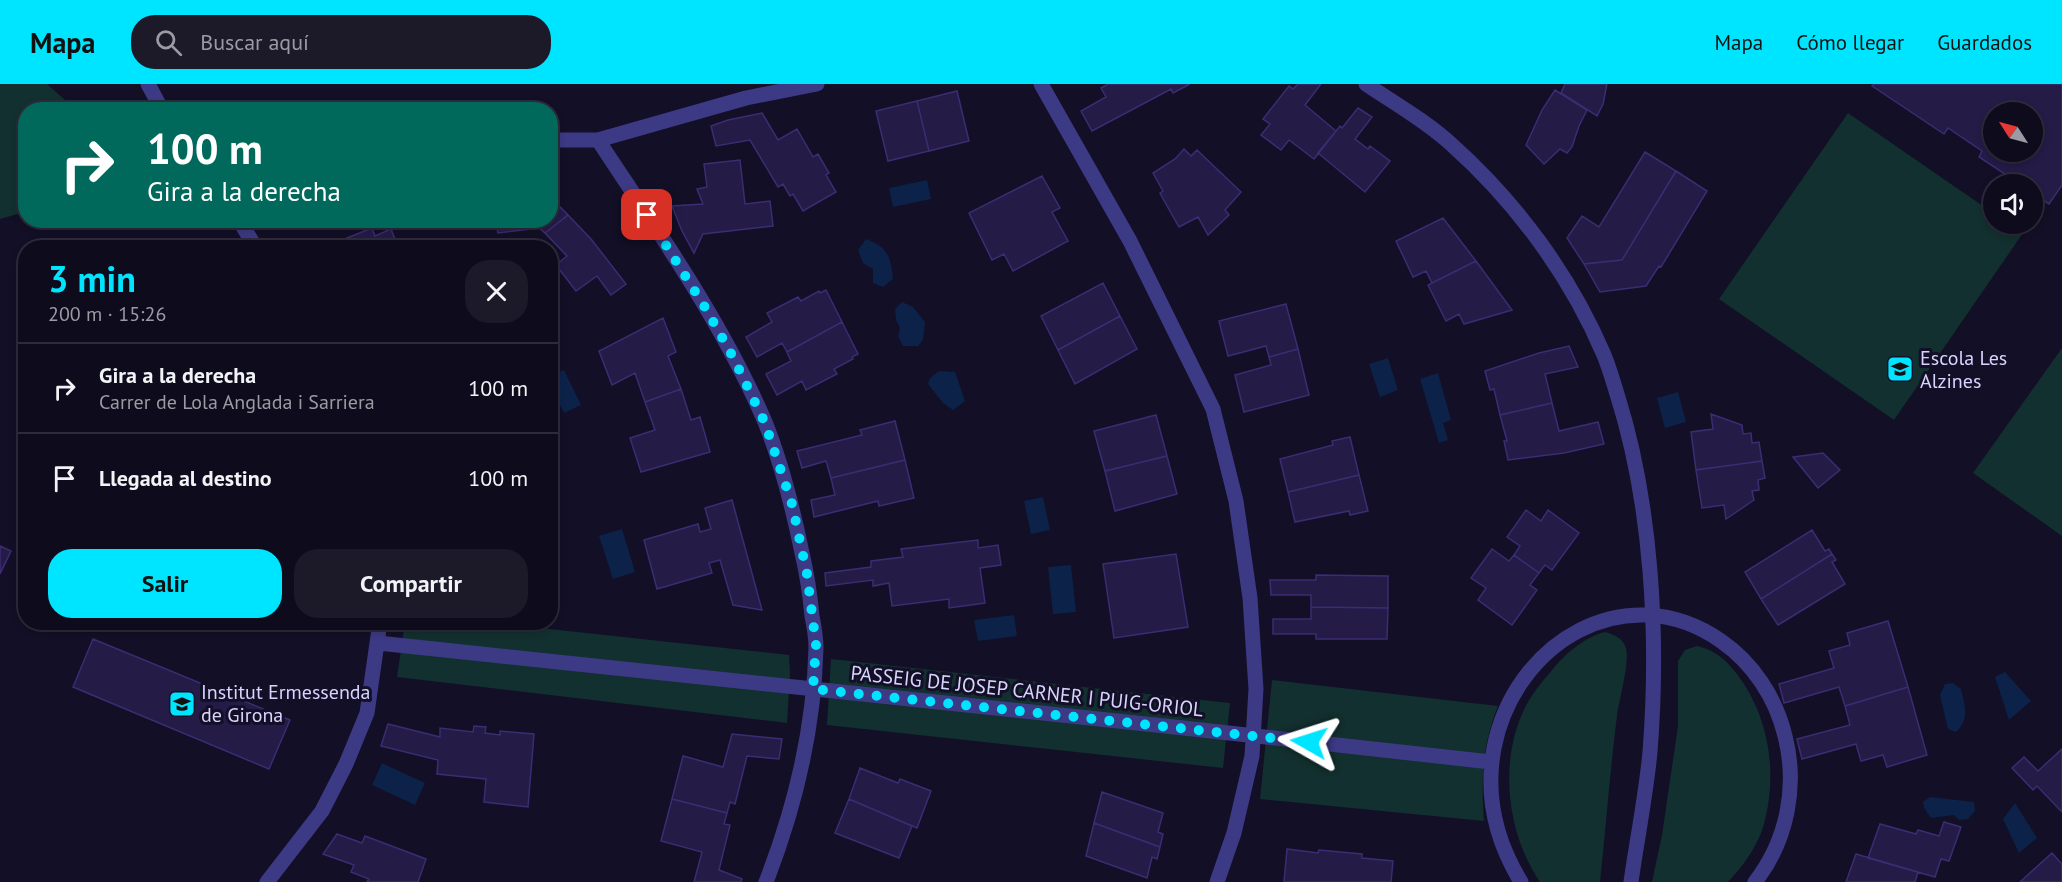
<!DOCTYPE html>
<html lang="es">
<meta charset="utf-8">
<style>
:root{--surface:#0e0b1c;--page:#1c1929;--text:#f1f3f6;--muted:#9b9ba3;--line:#2e2b3b;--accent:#00e5ff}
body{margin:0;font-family:"PT Sans",sans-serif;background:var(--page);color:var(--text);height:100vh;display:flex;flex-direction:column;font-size:22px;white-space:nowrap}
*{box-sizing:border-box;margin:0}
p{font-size:20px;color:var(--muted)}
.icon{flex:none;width:33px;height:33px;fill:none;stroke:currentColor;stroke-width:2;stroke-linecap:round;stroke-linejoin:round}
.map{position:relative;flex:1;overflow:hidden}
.panel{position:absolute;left:18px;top:156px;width:540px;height:390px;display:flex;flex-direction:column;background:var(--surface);border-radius:24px;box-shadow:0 3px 9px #0003,0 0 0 2px var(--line)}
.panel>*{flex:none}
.top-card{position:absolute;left:18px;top:18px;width:540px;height:126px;border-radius:24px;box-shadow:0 3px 9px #0003,0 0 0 2px var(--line);background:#00695c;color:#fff;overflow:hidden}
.needle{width:39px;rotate:306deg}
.buttons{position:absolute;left:1983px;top:18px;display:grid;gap:12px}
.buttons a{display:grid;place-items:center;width:60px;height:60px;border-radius:50%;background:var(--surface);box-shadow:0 3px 9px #0003,0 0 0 2px var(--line);font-size:30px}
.pin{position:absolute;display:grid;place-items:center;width:51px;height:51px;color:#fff;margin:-26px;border-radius:12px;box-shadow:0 3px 9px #0006}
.me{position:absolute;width:66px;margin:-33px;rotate:276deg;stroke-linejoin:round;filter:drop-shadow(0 0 4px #0008)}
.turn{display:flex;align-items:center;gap:21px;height:126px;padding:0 30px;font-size:27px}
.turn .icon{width:78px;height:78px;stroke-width:2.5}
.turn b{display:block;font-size:42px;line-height:51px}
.round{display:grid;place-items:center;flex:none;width:63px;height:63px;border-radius:24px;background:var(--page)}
.head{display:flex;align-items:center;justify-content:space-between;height:102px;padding:0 30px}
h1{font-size:36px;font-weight:600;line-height:45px;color:var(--accent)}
.primary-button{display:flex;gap:12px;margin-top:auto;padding:12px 30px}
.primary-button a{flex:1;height:69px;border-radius:24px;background:var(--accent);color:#111;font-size:24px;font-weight:600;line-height:69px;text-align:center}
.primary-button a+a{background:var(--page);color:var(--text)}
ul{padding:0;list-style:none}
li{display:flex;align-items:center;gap:18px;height:90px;padding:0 30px;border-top:2px solid var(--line)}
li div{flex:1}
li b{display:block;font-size:22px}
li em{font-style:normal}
header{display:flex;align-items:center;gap:36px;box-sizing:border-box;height:84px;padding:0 30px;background:var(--accent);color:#111}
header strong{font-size:28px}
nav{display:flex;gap:33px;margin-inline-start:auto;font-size:21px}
.search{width:420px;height:54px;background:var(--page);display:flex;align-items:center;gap:15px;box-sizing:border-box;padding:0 21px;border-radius:24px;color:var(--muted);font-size:22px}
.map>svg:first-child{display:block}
.green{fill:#12302f}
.water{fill:#0c2248}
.building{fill:#241b47;stroke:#3b2d73;stroke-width:1.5;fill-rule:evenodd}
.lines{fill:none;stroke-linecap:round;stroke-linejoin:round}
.street{stroke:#3d3a85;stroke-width:15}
.route{stroke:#00e5ff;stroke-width:10;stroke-dasharray:0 18}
.labels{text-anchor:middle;stroke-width:6;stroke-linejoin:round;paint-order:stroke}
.poi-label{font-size:20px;fill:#d9d4ff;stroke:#130f26;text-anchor:start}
.street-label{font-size:20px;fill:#d9d4ff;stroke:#130f26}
</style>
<header>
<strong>Mapa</strong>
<div class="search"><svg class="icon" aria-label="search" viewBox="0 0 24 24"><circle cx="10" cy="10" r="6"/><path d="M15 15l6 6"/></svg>Buscar aquí</div>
<nav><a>Mapa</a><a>Cómo llegar</a><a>Guardados</a></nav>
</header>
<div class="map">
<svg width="2062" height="798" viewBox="0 0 2062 798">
<rect width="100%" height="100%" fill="#130f26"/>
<path class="green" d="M 0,0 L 47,0 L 75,25 L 26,26 L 25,128 L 0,135 Z
M 1848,29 L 1993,129 L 1994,140 L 2009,140 L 2023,149 L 1894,336 L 1719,215 Z
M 2062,264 L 2062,452 L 1973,389 Z
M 405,538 L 493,539 L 789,571 L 790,589 L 787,639 L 397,593 Z
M 1605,548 C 1613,550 1623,554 1626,564 C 1630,578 1619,616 1617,632 C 1610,687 1606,743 1600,798 L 1540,798 C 1508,751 1499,683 1522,630 C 1529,613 1541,599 1553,585 C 1566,569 1585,553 1605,548 Z
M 1697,562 C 1715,566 1726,576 1737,590 C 1769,632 1778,689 1764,740 C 1758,762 1743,782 1728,798 L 1652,798 L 1662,751 L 1678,642 L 1678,577 L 1685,566 Z
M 831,575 L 1230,619 L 1223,684 L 827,641 Z
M 1272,596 L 1498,622 C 1482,663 1481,693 1484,737 L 1260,715 Z"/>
<path class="water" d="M 927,96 L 931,115 L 893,123 L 889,104 Z
M 866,155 C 888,163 891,173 893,195 L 883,203 L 873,199 L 873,185 L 863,179 L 858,166 Z
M 902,218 L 913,223 L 925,238 L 923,256 L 918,262 L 903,262 L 898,252 L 900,244 L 896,236 L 895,225 Z
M 1388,274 L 1398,306 L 1380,313 L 1369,280 Z
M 564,286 L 581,321 L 564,329 L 551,302 L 550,292 Z
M 939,287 L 955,288 L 965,317 L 953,326 L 943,319 L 928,300 L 930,294 Z
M 1438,289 L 1451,336 L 1443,339 L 1448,356 L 1439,359 L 1420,295 Z
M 1678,308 L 1686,338 L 1665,344 L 1657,314 Z
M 1043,413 L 1050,446 L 1031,450 L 1024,417 Z
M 622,445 L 635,488 L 613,495 L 599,452 Z
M 1071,481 L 1076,528 L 1053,530 L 1048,483 Z
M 1014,531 L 1017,552 L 978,557 L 974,536 Z
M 2005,588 L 2031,617 L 2009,636 L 1995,593 Z
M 1953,599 L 1961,605 C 1965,623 1970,634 1956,648 L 1948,645 L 1940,611 L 1945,600 Z
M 382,679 L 425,699 L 415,721 L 372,701 Z
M 1930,713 L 1974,718 L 1975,727 L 1968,735 L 1959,736 L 1954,731 L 1931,734 L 1924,724 L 1923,718 Z
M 2015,719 L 2037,754 L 2019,769 L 2003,735 Z"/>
<path class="building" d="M 1108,0 L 1190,0 L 1173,9 L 1171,5 L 1092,47 L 1081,27 L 1106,13 L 1101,4 Z
M 1298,0 L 1321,0 L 1305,21 L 1336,47 L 1314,75 L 1289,56 L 1281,66 L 1261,51 L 1270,40 L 1263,35 L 1289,2 L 1293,5 Z
M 1565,0 L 1607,0 L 1603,20 L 1597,32 L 1561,9 Z
M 1874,0 L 2062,0 L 2062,101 L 2049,120 L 2032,109 L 2032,100 L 2020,100 L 1979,73 L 1982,67 L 1948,44 L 1944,50 L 1872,2 ZM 1994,28 L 2032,28 L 2032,68 L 1994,68 Z
M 1555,6 L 1587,26 L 1579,42 L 1572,63 L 1567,69 L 1560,65 L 1544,80 L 1526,61 L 1542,26 Z
M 957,7 L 969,57 L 929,67 L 917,17 Z
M 917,17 L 929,67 L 888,77 L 876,27 Z
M 1358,24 L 1372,33 L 1355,55 L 1368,65 L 1370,62 L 1390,77 L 1365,108 L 1318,69 L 1340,42 L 1342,44 Z
M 762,29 L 778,56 L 797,45 L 813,73 L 818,70 L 829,89 L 826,91 L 836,108 L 803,127 L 793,110 L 790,112 L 783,100 L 778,103 L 750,56 L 716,62 L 711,42 L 728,36 Z
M 1184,65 L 1191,72 L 1197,66 L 1241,108 L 1225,126 L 1229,131 L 1208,151 L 1198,133 L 1179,143 L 1162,113 L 1160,109 L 1163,107 L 1153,89 L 1175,75 Z
M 1645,68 L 1676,87 L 1622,176 L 1584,180 L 1567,154 L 1582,132 L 1599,143 Z
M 740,76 L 745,120 L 770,117 L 773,142 L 703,150 L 694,169 L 682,147 L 672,122 L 703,120 L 697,105 L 707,103 L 704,80 Z
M 1676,87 L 1707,107 L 1661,183 L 1659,182 L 1646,202 L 1600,208 L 1584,180 L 1622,176 Z
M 1042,92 L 1060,124 L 1052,128 L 1068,157 L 1013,187 L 1004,170 L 992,176 L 969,129 Z
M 550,116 L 553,116 L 568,131 L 545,149 L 539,144 L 498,149 L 495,136 L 550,136 Z
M 568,131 L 591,155 L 626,200 L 611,211 L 597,192 L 576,207 L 556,181 L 567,172 L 545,149 Z
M 1443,134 L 1476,177 L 1432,199 L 1426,187 L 1413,193 L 1396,157 Z
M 372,144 L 375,152 L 391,145 L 398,163 L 333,164 L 332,160 Z
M 1476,177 L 1512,226 L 1464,240 L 1459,230 L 1446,237 L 1428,201 Z
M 1103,199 L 1120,232 L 1058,266 L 1041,232 Z
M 826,206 L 842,238 L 787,268 L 782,259 L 757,273 L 746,253 L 772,238 L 767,229 L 798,213 L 801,217 L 819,207 L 820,209 Z
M 1286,220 L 1298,265 L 1269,273 L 1266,262 L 1228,272 L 1219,237 Z
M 1120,232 L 1137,265 L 1075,300 L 1058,266 Z
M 663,234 L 676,268 L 668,272 L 681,305 L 645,318 L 635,289 L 612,301 L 599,267 Z
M 842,238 L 858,270 L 852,273 L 853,275 L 834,285 L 837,290 L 806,306 L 802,297 L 777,311 L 766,290 L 791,277 L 787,268 Z
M 1569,262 L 1578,283 L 1545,290 L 1552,319 L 1500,331 L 1494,305 L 1490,306 L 1485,287 L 1539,269 Z
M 1298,265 L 1309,311 L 1244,328 L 1235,291 L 1271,281 L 1269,273 Z
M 681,305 L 691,336 L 700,333 L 710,368 L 641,388 L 630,354 L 655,346 L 645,318 Z
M 1552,319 L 1559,347 L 1598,338 L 1604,360 L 1564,369 L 1508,376 L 1504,357 L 1507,357 L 1500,331 Z
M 1711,330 L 1742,341 L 1743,350 L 1751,349 L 1752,359 L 1759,358 L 1762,377 L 1696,386 L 1691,348 L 1713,345 Z
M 1156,331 L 1167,372 L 1105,387 L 1094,347 Z
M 895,337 L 905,376 L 831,394 L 826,377 L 802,384 L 797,367 L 862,351 L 860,346 Z
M 1350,353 L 1359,391 L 1288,408 L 1280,375 L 1333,361 L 1332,357 Z
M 1823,369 L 1840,386 L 1818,404 L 1793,373 Z
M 1167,372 L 1177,410 L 1115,427 L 1105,387 Z
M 905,376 L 914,414 L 879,422 L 878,417 L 814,433 L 811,416 L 835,411 L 831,394 Z
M 1762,377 L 1765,394 L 1758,396 L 1759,406 L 1752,407 L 1754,416 L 1726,435 L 1724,421 L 1702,424 L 1696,386 Z
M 1359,391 L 1368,427 L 1350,431 L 1349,427 L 1295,438 L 1288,408 Z
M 732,416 L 762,526 L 733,521 L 720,476 L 709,479 L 712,489 L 657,505 L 644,456 L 698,440 L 700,448 L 711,445 L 705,424 Z
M 1526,426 L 1541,437 L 1548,426 L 1579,449 L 1552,486 L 1545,481 L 1539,489 L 1514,471 L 1520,462 L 1507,453 Z
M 1812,446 L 1825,467 L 1829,465 L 1832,470 L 1761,515 L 1745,488 Z
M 978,456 L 978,464 L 998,461 L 1001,481 L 980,484 L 985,519 L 949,524 L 949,515 L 892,522 L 889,499 L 873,502 L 873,496 L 826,502 L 825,489 L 871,483 L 871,477 L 903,473 L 901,465 Z
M 0,462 L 11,467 L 0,490 Z
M 1492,465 L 1509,477 L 1514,471 L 1539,489 L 1530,501 L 1537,506 L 1512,541 L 1478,516 L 1486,504 L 1471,494 Z
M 1176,470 L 1188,543 L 1114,554 L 1103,480 Z
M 1832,470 L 1836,476 L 1832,478 L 1845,500 L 1778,541 L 1761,515 Z
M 1316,491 L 1388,492 L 1388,524 L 1311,523 L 1311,511 L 1271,511 L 1270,496 L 1316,496 Z
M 1311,523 L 1388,524 L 1387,555 L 1316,555 L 1316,550 L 1273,550 L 1273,535 L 1311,535 Z
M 1888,537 L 1908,603 L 1845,622 L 1839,603 L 1784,619 L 1779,600 L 1834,584 L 1829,567 L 1850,561 L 1847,549 Z
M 93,555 L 290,636 L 269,685 L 73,603 Z
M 1908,603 L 1927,671 L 1887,683 L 1883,671 L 1861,677 L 1856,660 L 1802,675 L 1797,655 L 1850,641 L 1845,622 Z
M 388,640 L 440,653 L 440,644 L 473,648 L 474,642 L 486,643 L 485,649 L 500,651 L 500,647 L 534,650 L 528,723 L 484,718 L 486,695 L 437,690 L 438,676 L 381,662 Z
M 732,650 L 782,655 L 779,675 L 747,672 L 735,720 L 730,718 L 727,729 L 672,715 L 683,672 L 723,683 Z
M 2062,665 L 2062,728 L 2037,702 L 2033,706 L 2012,684 L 2024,673 L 2038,687 Z
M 860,684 L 898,699 L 900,695 L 931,707 L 917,744 L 849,715 Z
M 1102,708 L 1163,729 L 1158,748 L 1163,750 L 1160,763 L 1094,739 Z
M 672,715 L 727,729 L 724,740 L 730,741 L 719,786 L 742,795 L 741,798 L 694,798 L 702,768 L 661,757 Z
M 849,715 L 912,742 L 899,774 L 835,749 Z
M 1944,738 L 1961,743 L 1949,777 L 1941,775 L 1935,793 L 1868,774 L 1880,740 L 1916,750 L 1918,746 L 1939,752 Z
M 1094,739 L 1160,763 L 1157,775 L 1152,773 L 1147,794 L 1086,772 Z
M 337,750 L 362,759 L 365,752 L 426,775 L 418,798 L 367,798 L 369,795 L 351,788 L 354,781 L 323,770 Z
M 1287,765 L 1318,769 L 1319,766 L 1362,770 L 1362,774 L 1393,777 L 1391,798 L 1284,798 Z
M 2052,769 L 2062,780 L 2062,798 L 2020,798 Z
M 1856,770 L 1918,788 L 1915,798 L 1846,798 Z"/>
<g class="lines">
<path class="street" d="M 148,0 L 162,26
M 1041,0 L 1130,157 L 1213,325 L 1236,417 L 1250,514 L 1256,605 L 1252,672 L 1234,749 L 1217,798
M 1366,0 C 1394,19 1426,37 1451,60 C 1516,118 1570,191 1604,271 C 1609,283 1613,297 1617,310 C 1652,420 1659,553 1650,668 C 1646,711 1637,755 1631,798
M 550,56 L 598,56 L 746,14 L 817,0
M 598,56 C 657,146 723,239 765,338 C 782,380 793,425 802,469 C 807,490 810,511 812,532 C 814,542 816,553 816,564 C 814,646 796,721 766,798
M 239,136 L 256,164
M 378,559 L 1193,645 L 1491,678
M 267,798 L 322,727 L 346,680 L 367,629 L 380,538
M 1521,798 C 1496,757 1485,712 1494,664 C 1514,559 1626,491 1721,557 C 1753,579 1776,614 1785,652 C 1798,703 1787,757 1755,798"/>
</g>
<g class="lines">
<path class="route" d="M 647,131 L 706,225 L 733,273 L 765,339 L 792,420 L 807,490 L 816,561 L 813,605 L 1309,658"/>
</g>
<defs>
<symbol id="school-square" viewBox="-11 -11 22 22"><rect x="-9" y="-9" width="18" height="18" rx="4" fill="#00e5ff" stroke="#130f26"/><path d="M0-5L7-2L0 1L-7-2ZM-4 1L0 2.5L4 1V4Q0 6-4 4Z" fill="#111"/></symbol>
</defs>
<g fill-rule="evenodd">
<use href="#school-square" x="1885" y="270" width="30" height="30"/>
<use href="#school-square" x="167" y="605" width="30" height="30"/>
</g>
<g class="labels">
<g class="poi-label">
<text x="1920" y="281">Escola Les<tspan x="1920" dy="23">Alzines</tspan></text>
<text x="201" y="615">Institut Ermessenda<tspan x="201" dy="23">de Girona</tspan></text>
</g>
<g class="street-label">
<text transform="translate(1027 607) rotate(6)" y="7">PASSEIG DE JOSEP CARNER I PUIG-ORIOL</text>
</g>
</g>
</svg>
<div class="buttons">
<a><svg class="needle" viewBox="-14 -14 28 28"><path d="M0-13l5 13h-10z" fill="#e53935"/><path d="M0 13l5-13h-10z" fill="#9b9ba3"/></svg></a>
<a><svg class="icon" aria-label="sound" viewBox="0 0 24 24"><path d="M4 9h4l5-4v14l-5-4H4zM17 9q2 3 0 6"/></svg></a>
</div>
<div class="pin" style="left:647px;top:131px;background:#d93025"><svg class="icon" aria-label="arrive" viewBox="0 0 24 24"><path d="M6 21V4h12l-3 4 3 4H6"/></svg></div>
<svg class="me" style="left:1309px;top:658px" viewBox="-20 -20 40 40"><path d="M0-17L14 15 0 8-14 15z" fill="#00e5ff" stroke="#fff" stroke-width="4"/></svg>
<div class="top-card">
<div class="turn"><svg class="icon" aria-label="right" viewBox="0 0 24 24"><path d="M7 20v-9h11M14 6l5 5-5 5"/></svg><div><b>100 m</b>Gira a la derecha</div></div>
</div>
<section class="panel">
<div class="head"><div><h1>3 min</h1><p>200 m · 15:26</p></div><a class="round"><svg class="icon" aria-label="close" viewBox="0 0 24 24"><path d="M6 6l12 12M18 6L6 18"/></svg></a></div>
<ul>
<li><svg class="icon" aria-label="right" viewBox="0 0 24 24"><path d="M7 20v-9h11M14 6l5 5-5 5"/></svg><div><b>Gira a la derecha</b><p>Carrer de Lola Anglada i Sarriera</p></div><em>100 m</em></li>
<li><svg class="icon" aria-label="arrive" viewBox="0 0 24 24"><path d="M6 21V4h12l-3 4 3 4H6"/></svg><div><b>Llegada al destino</b></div><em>100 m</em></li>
</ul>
<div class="primary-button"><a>Salir</a><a>Compartir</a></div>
</section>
</div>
